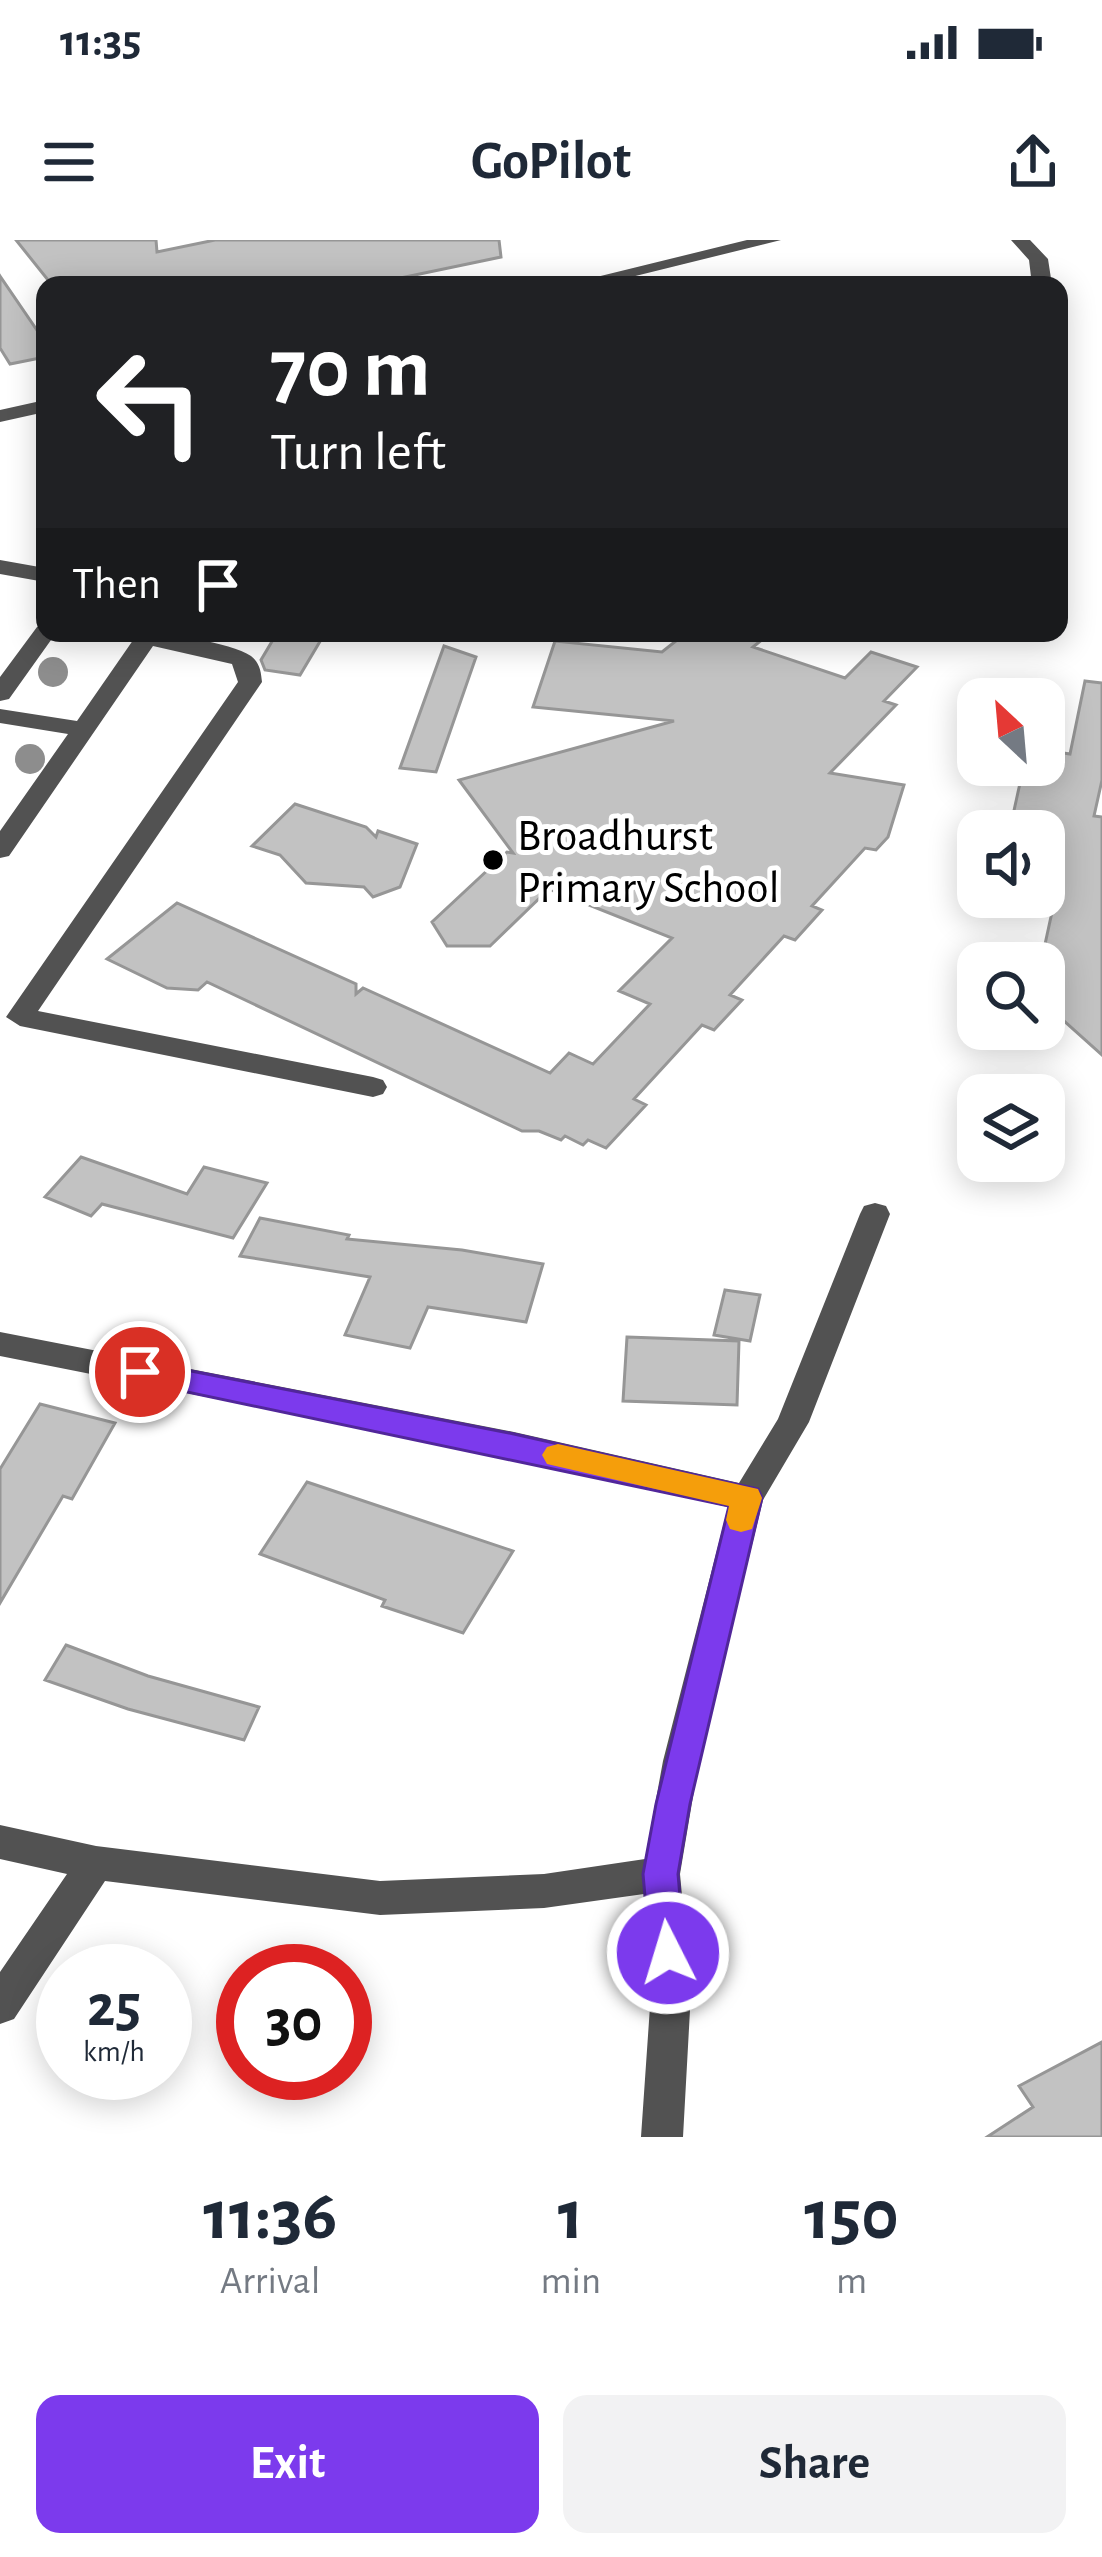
<!DOCTYPE html>
<style>
:root{--surface:#fff;--page:#f2f2f3;--text:#1f2937;--muted:#747a83;--accent:#7c3aed}
body{margin:0;font-family:"Alegreya Sans",sans-serif;background:var(--page);color:var(--text);height:100vh;display:flex;flex-direction:column;font-size:45px;white-space:nowrap}
*{box-sizing:border-box;margin:0}
p{font-size:39px;color:var(--muted)}
.icon{flex:none;width:66px;height:66px;fill:none;stroke:currentColor;stroke-width:2;stroke-linecap:round;stroke-linejoin:round}
.map{position:relative;height:1897px;overflow:hidden}
.sheet{display:flex;flex-direction:column;background:var(--surface);flex:1}
.sheet>*{flex:none}
.top-card{position:absolute;left:36px;top:36px;width:1032px;height:366px;border-radius:24px;box-shadow:0 6px 30px #0003;background:#202124;color:#fff;overflow:hidden}
.needle{width:78px;rotate:334deg}
.fabs{position:absolute;left:957px;top:438px;display:grid;gap:24px}
.fabs a{display:grid;place-items:center;width:108px;height:108px;border-radius:24px;background:var(--surface);box-shadow:0 6px 30px #0003;font-size:60px}
.speed{position:absolute;left:36px;top:1704px;display:flex;gap:24px;font-size:60px;font-weight:700;text-align:center}
.speed>*{display:grid;place-content:center;width:156px;height:156px;border-radius:50%;background:var(--surface);box-shadow:0 6px 30px #0003;line-height:1}
.speed small{font-size:30px;font-weight:400}
.speed .limit{border:18px solid #d22;background:#fff;color:#111}
.pin{position:absolute;display:grid;place-items:center;width:102px;height:102px;color:#fff;margin:-51px;border:6px solid #fff;border-radius:50%;box-shadow:0 3px 12px #0007}
.me{position:absolute;width:132px;margin:-66px;rotate:355deg;stroke-linejoin:round;filter:drop-shadow(0 0 9px #0008)}
.turn{display:flex;align-items:center;gap:42px;height:252px;padding:0 36px;font-size:54px}
.turn .icon{width:156px;height:156px;stroke-width:2.5}
.turn b{display:block;font-size:84px;line-height:102px}
.then{display:flex;align-items:center;height:114px;padding:0 36px;background:#0003;gap:24px;font-size:45px}
.eta{display:flex;justify-content:space-evenly;align-items:center;height:204px;text-align:center}
.eta b{font-size:72px;font-weight:700;line-height:84px}
.cta{display:flex;gap:24px;margin-top:auto;padding:24px 36px}
.cta a{flex:1;height:138px;border-radius:24px;background:var(--accent);color:#fff;font-size:48px;font-weight:700;line-height:138px;text-align:center}
.cta a+a{background:var(--page);color:var(--text)}
.status{display:flex;justify-content:space-between;align-items:center;height:84px;padding:0 60px;background:var(--surface);direction:ltr}
.status svg{height:33px;fill:currentColor}
header{display:flex;justify-content:space-between;align-items:center;height:156px;padding:0 36px;background:var(--surface);font-size:54px;font-weight:700}
.map>svg:first-child{display:block}
.building{fill:#c2c2c2;stroke:#969696;stroke-width:3}
.lines{fill:none;stroke-linecap:round;stroke-linejoin:round}
.minor{fill:#525252;fill-rule:evenodd}
.tree{fill:#8d8d8d}
.route{fill:#7c3aed;stroke:#51269a;stroke-width:3}
.slow{fill:#f59e0b}
.poi-dot{fill:#000;stroke:#fff;stroke-width:4.5}
.labels{text-anchor:middle;stroke-width:10;stroke-linejoin:round;paint-order:stroke}
.poi-label{font-size:45px;fill:#000;stroke:#fff;text-anchor:start}
</style>
<div class="status"><b>11:35</b><svg viewBox="0 0 49 12"><path d="M0 12V9h3v3zM5 12V6h3v6zM10 12V3h3v9zM15 12V0h3v12zM26 1h20v11H26zM47 4h2v5h-2z"/></svg></div>
<header><svg class="icon" aria-label="menu" viewBox="0 0 24 24"><path d="M4 6h16M4 12h16M4 18h16"/></svg>GoPilot<svg class="icon" aria-label="share" viewBox="0 0 24 24"><path d="M12 15V3M7 8l5-5 5 5M5 13v7h14v-7"/></svg></header>
<div class="map">
<svg width="1102" height="1897" viewBox="0 0 1102 1897">
<rect width="100%" height="100%" fill="#fff"/>
<path class="building" d="M 16,0 L 156,0 L 157,12 L 215,0 L 499,0 L 501,17 L 367,45 L 52,45 Z
M 0,36 L 45,102 L 45,117 L 10,124 L 0,108 Z
M 277,393 L 325,393 L 300,435 L 265,430 L 261,420 Z
M 686,393 L 770,393 L 753,407 L 845,438 L 871,412 L 917,427 L 884,461 L 896,465 L 830,533 L 904,545 L 888,597 L 876,610 L 865,608 L 812,666 L 822,670 L 795,700 L 784,696 L 730,755 L 742,760 L 714,790 L 702,785 L 634,859 L 646,865 L 606,908 L 588,900 L 583,905 L 565,896 L 561,900 L 539,891 L 522,891 L 207,742 L 198,750 L 167,748 L 107,719 L 177,663 L 356,744 L 356,754 L 363,748 L 550,833 L 569,813 L 593,824 L 650,764 L 619,751 L 672,698 L 549,649 L 490,706 L 447,706 L 432,682 L 507,612 L 513,613 L 459,540 L 674,481 L 533,467 L 555,401 L 662,412 Z
M 444,406 L 476,417 L 436,532 L 400,528 Z
M 1085,441 L 1102,443 L 1102,540 L 1094,576 L 1102,577 L 1102,815 L 1044,763 L 1044,709 L 1052,672 L 1044,671 L 1044,581 L 1013,575 L 1024,525 L 1044,525 L 1044,510 L 1070,514 Z
M 295,564 L 366,587 L 376,597 L 378,591 L 417,604 L 400,647 L 373,657 L 364,647 L 306,643 L 280,615 L 252,606 Z
M 81,917 L 187,954 L 204,927 L 267,943 L 233,998 L 102,964 L 91,976 L 45,957 Z
M 260,978 L 349,995 L 347,999 L 462,1010 L 543,1024 L 526,1082 L 428,1067 L 410,1108 L 345,1095 L 370,1037 L 240,1016 Z
M 725,1050 L 760,1055 L 750,1101 L 714,1095 Z
M 627,1097 L 739,1101 L 737,1165 L 623,1161 Z
M 40,1164 L 115,1183 L 72,1259 L 63,1256 L 0,1363 L 0,1229 Z
M 307,1242 L 513,1311 L 463,1393 L 382,1366 L 385,1360 L 260,1314 Z
M 66,1405 L 148,1436 L 259,1467 L 244,1500 L 128,1469 L 45,1440 Z
M 1102,1802 L 1102,1897 L 987,1897 L 1033,1867 L 1019,1846 Z"/>
<g class="lines">
<path class="minor" d="M 747,0 L 781,0 L 599,45 L 564,45 Z
M 1011,0 L 1030,0 L 1048,19 L 1052,45 L 1032,45 L 1029,20 Z
M 45,160 L 45,172 L 0,182 L 0,170 Z
M 0,320 L 45,328 L 45,342 L 0,334 Z
M 45,385 L 45,393 L 56,393 L 9,459 L 0,461 L 0,437 L 37,387 Z
M 138,393 C 162,393 231,402 251,416 C 260,423 261,432 262,442 L 38,771 L 373,837 L 383,840 L 387,847 L 383,854 L 373,857 L 20,786 L 6,777 L 238,442 L 232,424 L 153,406 L 9,616 L 0,618 L 0,591 L 68,494 L 0,483 L 0,469 L 77,481 Z
M 875,963 L 886,966 L 890,974 L 809,1182 L 763,1260 L 699,1521 L 680,1634 L 691,1752 L 683,1897 L 641,1897 L 651,1752 L 644,1654 L 544,1668 L 380,1675 L 105,1641 L 14,1779 L 0,1784 L 0,1732 L 67,1634 L 0,1619 L 0,1585 L 96,1606 L 380,1641 L 544,1634 L 645,1619 L 663,1521 L 728,1267 L 514,1218 L 0,1116 L 0,1092 L 514,1192 L 739,1243 L 778,1179 L 860,974 L 864,966 Z"/>
</g>
<g class="tree">
<circle cx="53" cy="432" r="15"/>
<circle cx="30" cy="519" r="15"/>
</g>
<path class="route" d="M 140,1121 L 514,1194 L 758,1249 L 762,1258 L 690,1564 L 678,1634 L 685,1713 L 680,1725 L 668,1729 L 655,1725 L 650,1713 L 643,1634 L 656,1564 L 729,1266 L 130,1140 L 125,1132 L 130,1124 Z"/>
<path class="slow" d="M 558,1204 L 758,1249 L 762,1258 L 752,1289 L 741,1292 L 730,1289 L 726,1280 L 729,1266 L 547,1224 L 542,1215 L 547,1207 Z"/>
<circle class="poi-dot" cx="493" cy="620" r="12"/>
<g class="labels">
<g class="poi-label">
<text x="517" y="610">Broadhurst<tspan x="517" dy="52">Primary School</tspan></text>
</g>
</g>
</svg>
<div class="fabs">
<a><svg class="needle" viewBox="-14 -14 28 28"><path d="M0-13l5 13h-10z" fill="#e53935"/><path d="M0 13l5-13h-10z" fill="#747a83"/></svg></a>
<a><svg class="icon" aria-label="sound" viewBox="0 0 24 24"><path d="M4 9h4l5-4v14l-5-4H4zM17 9q2 3 0 6"/></svg></a>
<a><svg class="icon" aria-label="search" viewBox="0 0 24 24"><circle cx="10" cy="10" r="6"/><path d="M15 15l6 6"/></svg></a>
<a><svg class="icon" aria-label="layers" viewBox="0 0 24 24"><path d="M12 4l9 5-9 5-9-5zM3 14l9 5 9-5"/></svg></a>
</div>
<div class="speed"><div>25<small>km/h</small></div><div class="limit">30</div></div>
<div class="pin" style="left:140px;top:1132px;background:#d93025"><svg class="icon" aria-label="arrive" viewBox="0 0 24 24"><path d="M6 21V4h12l-3 4 3 4H6"/></svg></div>
<svg class="me" style="left:668px;top:1713px" viewBox="-20 -20 40 40"><circle r="17" fill="#7c3aed" stroke="#fff" stroke-width="3"/><path d="M0-11L8 9 0 5-8 9z" fill="#fff"/></svg>
<div class="top-card">
<div class="turn"><svg class="icon" aria-label="left" viewBox="0 0 24 24"><path d="M17 20v-9H6M10 6l-5 5 5 5"/></svg><div><b>70 m</b>Turn left</div></div>
<div class="then">Then<svg class="icon" aria-label="arrive" viewBox="0 0 24 24"><path d="M6 21V4h12l-3 4 3 4H6"/></svg></div>
</div>
</div>
<section class="sheet">
<div class="eta">
<div><b>11:36</b><p>Arrival</p></div>
<div><b>1</b><p>min</p></div>
<div><b>150</b><p>m</p></div>
</div>
<div class="cta"><a>Exit</a><a>Share</a></div>
</section>
